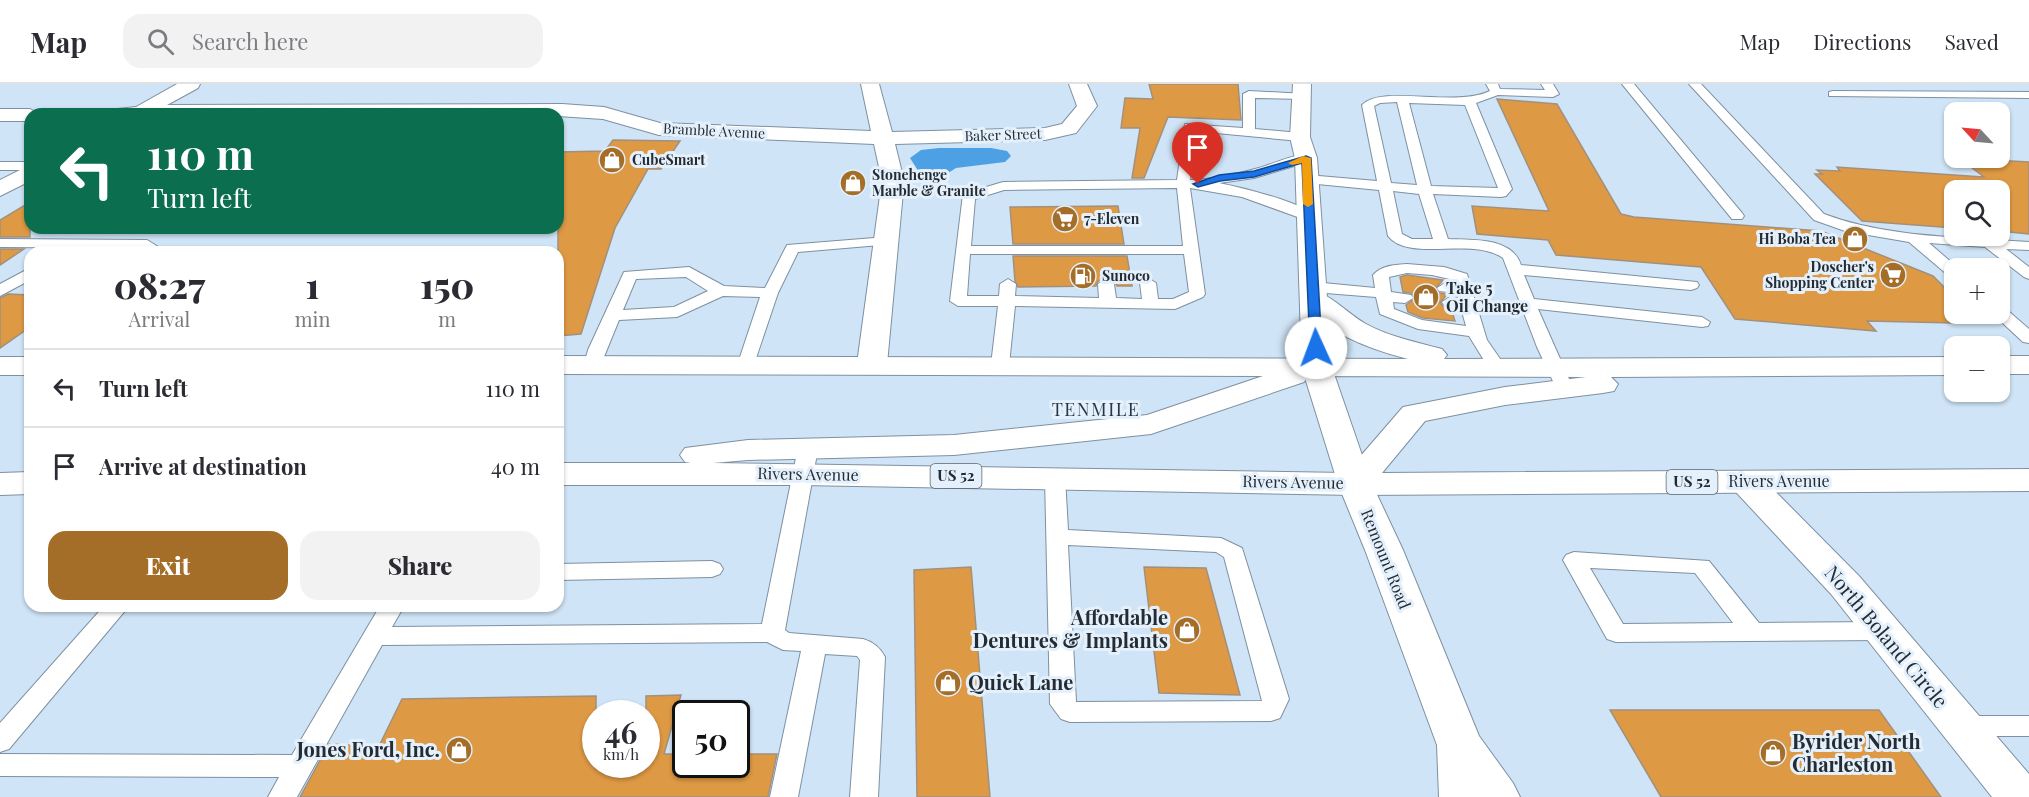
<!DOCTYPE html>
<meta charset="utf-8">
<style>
:root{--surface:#fff;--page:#f2f2f3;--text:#2b2b33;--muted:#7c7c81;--line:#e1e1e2;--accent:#a46d28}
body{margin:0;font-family:"Playfair Display",serif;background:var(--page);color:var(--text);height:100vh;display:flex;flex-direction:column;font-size:22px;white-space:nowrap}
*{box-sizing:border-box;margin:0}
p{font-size:20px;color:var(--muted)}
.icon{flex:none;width:33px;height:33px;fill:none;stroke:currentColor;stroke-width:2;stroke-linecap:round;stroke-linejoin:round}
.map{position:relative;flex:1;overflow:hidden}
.details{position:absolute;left:24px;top:162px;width:540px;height:366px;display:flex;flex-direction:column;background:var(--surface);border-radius:18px;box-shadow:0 2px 4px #0004}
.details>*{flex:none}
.hud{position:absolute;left:24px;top:24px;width:540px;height:126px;border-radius:18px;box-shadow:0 2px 4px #0004;background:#0b6e4f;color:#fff;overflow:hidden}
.needle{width:39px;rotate:296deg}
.tools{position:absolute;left:1944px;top:18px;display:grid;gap:12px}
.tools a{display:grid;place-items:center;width:66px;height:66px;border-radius:12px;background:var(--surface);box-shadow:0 2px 4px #0004;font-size:30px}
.speed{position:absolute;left:582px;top:616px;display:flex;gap:12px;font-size:30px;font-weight:700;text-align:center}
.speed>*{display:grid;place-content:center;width:78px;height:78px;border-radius:50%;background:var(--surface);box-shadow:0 2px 4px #0004;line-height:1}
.speed small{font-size:15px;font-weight:400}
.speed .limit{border:3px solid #111;border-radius:9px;background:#fff;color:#111}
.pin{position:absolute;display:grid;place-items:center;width:51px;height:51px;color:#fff;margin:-62px -26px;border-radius:50% 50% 50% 0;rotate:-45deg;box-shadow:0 0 6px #0007}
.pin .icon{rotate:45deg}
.me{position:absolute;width:66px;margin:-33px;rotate:358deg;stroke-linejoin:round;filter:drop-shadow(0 0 4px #0008)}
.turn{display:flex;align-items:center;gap:21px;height:126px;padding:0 24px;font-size:27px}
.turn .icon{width:78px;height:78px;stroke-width:2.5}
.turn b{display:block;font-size:42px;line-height:51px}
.eta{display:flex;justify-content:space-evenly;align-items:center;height:102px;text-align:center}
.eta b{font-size:36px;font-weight:800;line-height:42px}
.action{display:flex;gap:12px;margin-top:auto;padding:12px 24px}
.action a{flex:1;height:69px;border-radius:18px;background:var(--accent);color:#fff;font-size:24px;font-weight:800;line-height:69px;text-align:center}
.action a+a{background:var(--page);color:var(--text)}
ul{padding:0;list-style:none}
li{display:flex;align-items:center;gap:18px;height:78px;padding:0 24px;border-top:2px solid var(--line)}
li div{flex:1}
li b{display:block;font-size:22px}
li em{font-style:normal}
header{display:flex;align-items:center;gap:36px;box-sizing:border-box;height:84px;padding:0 30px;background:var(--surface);border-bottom:2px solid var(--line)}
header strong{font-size:28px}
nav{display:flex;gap:33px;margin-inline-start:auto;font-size:21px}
.search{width:420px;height:54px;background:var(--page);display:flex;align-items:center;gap:15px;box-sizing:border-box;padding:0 21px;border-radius:18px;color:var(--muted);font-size:22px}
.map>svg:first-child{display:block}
.water{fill:#4da0e4}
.building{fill:#de9944;stroke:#a2907e;stroke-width:1.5}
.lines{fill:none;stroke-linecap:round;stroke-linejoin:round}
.lane-casing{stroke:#7e90a1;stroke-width:2}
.street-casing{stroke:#7e90a1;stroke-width:2}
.secondary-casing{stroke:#7e90a1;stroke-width:2}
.primary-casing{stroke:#7e90a1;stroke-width:2}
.lane{fill:#fff;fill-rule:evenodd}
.street{fill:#fff;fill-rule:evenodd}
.secondary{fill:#fff;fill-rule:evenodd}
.primary{fill:#fff;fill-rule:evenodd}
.route{fill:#1a73e8;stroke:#114b97;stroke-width:1.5}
.slow{fill:#f59e0b}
.labels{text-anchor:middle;stroke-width:6;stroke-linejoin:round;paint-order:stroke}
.far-street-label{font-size:14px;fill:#242b32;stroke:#e4f0fb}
.far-poi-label{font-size:14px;font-weight:bold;fill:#242b32;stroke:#e4f0fb;text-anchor:start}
.shield{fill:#e4f0fb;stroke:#5e666e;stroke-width:1.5}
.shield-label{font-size:15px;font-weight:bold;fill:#242b32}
.poi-label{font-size:16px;font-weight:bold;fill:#242b32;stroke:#e4f0fb;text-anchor:start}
.street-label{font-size:16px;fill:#242b32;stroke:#e4f0fb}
.neighbourhood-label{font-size:18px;letter-spacing:1.5px;fill:#273746;stroke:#e4f0fb}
.near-poi-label{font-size:20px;font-weight:bold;fill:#242b32;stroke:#e4f0fb;text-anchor:end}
.near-street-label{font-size:20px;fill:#242b32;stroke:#e4f0fb}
</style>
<header>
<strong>Map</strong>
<div class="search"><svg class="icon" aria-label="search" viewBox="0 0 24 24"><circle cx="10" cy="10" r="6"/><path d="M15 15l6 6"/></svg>Search here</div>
<nav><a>Map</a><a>Directions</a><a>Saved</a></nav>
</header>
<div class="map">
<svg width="2029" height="713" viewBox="0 0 2029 713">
<rect width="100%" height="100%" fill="#cfe4f6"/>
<path class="water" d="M 939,64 L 991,64 L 1007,67 L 1011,72 L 1005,78 L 956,84 L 945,91 L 928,93 L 919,88 L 910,74 L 921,66 Z"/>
<path class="building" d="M 1149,0 L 1238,0 L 1241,36 L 1168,33 L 1144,94 L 1132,94 L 1140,44 L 1121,44 L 1125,14 L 1153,15 Z
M 1497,15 L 1557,20 L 1621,130 L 1634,133 L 1821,147 L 1933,192 L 1954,213 L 1954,239 L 1867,237 L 1876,247 L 1735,235 L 1701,183 L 1556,171 L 1548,156 L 1477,150 L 1472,122 L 1549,127 Z
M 613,56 L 680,57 L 661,85 L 648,85 L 615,144 L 581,250 L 558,252 L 558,68 L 605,67 Z
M 1959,74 L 2029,78 L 2029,150 L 2000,147 L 2000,106 L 1954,106 L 1954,144 L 1862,137 L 1815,90 L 1822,90 L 1817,86 L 1840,87 L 1837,83 L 1984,93 Z
M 30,118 L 30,153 L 0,153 L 0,136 Z
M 1118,122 L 1124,160 L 1013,160 L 1010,123 Z
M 0,165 L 24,165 L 0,181 Z
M 1013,172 L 1127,172 L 1132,202 L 1117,202 L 1115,198 L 1105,193 L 1097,198 L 1096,202 L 1018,203 L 1015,197 Z
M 1407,191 L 1443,196 L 1435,205 L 1439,209 L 1447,210 L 1440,219 L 1444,223 L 1451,225 L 1455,237 L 1423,234 L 1408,228 L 1406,221 L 1415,214 L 1411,209 L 1403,208 L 1400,193 Z
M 8,210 L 30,211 L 30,243 L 0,264 L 0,214 Z
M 971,483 L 990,713 L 917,713 L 914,486 Z
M 1144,483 L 1206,484 L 1240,611 L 1159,609 Z
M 681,611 L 664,670 L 686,670 L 686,681 L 736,681 L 736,670 L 777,670 L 768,713 L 300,713 L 329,660 L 379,662 L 402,615 L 596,612 L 596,681 L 646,681 L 646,612 Z
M 1610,626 L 1879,626 L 1941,713 L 1661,713 Z"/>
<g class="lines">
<defs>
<path id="lane" d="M 1486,0 L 1498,0 L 1500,5 L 1545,6 L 1541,0 L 1553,0 L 1559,10 L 1553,13 L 1498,11 L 1476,19 L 1512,105 L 1506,112 L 1501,113 L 1433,110 L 1448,155 C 1472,156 1512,153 1521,181 L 1697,198 L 1699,201 L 1697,204 L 1691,206 L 1524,191 L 1534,215 L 1702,233 L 1710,238 L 1708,242 L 1702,243 L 1538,225 L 1573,304 L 1570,308 L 1558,308 L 1537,263 L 1503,174 C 1472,152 1410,179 1388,152 L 1379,106 L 1307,99 L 1300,95 L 1307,91 L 1377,97 L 1362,21 C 1382,0 1455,24 1490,7 ZM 1397,18 L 1417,101 L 1391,99 L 1374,22 L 1380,19 ZM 1409,19 L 1465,21 L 1498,104 L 1431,102 ZM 1393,107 L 1419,110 L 1433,155 L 1412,155 L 1402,150 Z
M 1622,0 L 1634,0 L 1742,129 L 1744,132 L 1742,135 L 1732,135 Z
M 1689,0 L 1701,0 L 1824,130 C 1888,154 1961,153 2029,158 L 2029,166 L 2006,165 L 2029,183 L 2029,195 L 2024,193 L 1985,163 L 1929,159 L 1958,184 L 1954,184 L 1954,194 L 1949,192 L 1909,158 L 1845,147 L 1814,136 Z
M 1249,7 L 1306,10 L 1306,14 L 1302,15 L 1255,14 L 1255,45 L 1300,49 L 1306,53 L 1300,57 L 1195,47 L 1190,96 C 1202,97 1241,89 1255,85 C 1269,82 1297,68 1311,71 L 1312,74 L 1311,77 L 1254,94 L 1219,99 C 1239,103 1302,118 1315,132 L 1313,135 L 1303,135 L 1242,113 L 1190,104 L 1205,210 L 1203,213 L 1175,225 L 1015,222 L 1009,281 L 1006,285 L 994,285 L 991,281 L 998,222 L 958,222 L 950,217 L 963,110 L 1003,98 L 1177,96 L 1185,40 L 1243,44 L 1243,10 ZM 1177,104 L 1183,162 L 971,162 L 975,115 L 1004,106 ZM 970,170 L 1184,170 L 1189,208 L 1173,215 L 1158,215 L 1156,199 L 1148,194 L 1140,199 L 1142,215 L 1116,214 L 1114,200 L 1106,195 L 1098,200 L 1099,214 L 1015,212 L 1016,200 L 1008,195 L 1000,200 L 999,212 L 967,212 Z
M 1833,7 L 2029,8 L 2029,14 L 1829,12 L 1829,8 Z
M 0,78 L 30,78 L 30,86 L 0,86 Z
M 887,153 L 892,154 L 894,157 L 892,160 L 798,168 L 778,209 L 753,283 L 741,283 L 738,279 L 760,213 L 723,212 L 677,233 L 619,236 L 599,285 L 587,285 L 584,281 L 588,266 L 624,188 L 689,183 L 724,202 L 765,204 L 787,161 ZM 686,193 L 708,207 L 674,223 L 623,226 L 636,195 Z
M 0,155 L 147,156 L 160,164 L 160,168 L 144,168 L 144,164 L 0,163 Z
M 1407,180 L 1444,183 L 1467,190 L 1487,256 L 1505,282 L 1502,286 L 1490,286 L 1469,252 L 1418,245 L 1380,230 L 1376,213 L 1313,208 L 1305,203 L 1313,198 L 1375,204 L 1373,191 C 1382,181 1395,181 1407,180 ZM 1407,189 L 1432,191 L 1454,196 L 1455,200 L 1445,199 L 1437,204 L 1439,207 L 1457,209 L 1459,214 L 1450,213 L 1442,218 L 1444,221 L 1461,224 L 1466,242 L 1422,236 L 1394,225 L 1393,218 L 1405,219 L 1413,214 L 1411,211 L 1391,208 L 1389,193 Z
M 30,184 L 30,196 L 0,212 L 0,200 Z
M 2000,223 L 2006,225 L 2029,245 L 2029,259 L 2023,258 L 1994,231 L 1993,230 L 2000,230 Z
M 808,358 L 815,360 L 818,364 L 785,546 L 789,549 L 863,555 C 873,558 880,563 885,573 L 878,713 L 850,713 L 860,576 L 857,572 L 825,570 L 798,713 L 770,713 L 801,567 L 783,566 L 767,558 L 382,561 L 297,713 L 268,713 L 279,693 L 0,692 L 0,670 L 292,671 L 380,522 L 404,522 L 392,543 L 762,540 L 798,364 L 801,360 Z
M 1055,387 L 1062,389 L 1065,393 L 1068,446 L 1221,454 L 1242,464 L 1289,615 L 1280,634 L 1271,637 L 1070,638 L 1061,635 L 1050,620 L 1045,393 L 1048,389 ZM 1068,461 L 1216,468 L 1224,473 L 1262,617 L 1076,618 Z
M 1574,468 L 1709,477 L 1759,539 L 1883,538 L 1891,541 L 1895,547 L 1891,553 L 1883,556 L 1616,558 L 1607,555 L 1563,476 L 1566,471 ZM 1590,484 L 1695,489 L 1733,539 L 1623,540 Z
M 712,477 L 720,480 L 723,485 L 720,490 L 712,493 L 558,496 L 558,480 Z
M 104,522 L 129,522 L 9,665 L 0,668 L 0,639 Z
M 1962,632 L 2029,632 L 2029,652 L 1962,652 L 1953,649 L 1949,642 L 1953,635 Z"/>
<path id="street" d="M 177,0 L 200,0 L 198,4 L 167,21 L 562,20 L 604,23 L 660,39 L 871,47 L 861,0 L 879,0 L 892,48 L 1045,44 L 1062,40 L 1077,22 L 1069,0 L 1087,0 L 1097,22 L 1076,49 L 1045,56 L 895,60 L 904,97 L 887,280 L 883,286 L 872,289 L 861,286 L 857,280 L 882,97 L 874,60 L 659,51 L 603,35 L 558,32 L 558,30 L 105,30 L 108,26 L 136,23 Z
M 0,25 L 30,25 L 39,30 L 30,30 L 30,37 L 0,37 Z
M 30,81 L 30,97 L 0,112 L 0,96 Z
M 1746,387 L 1758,390 L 1859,492 L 2029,690 L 2029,713 L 1992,713 L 1831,510 L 1734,406 L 1729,398 L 1734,390 Z"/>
<path id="secondary" d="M 1293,0 L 1311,0 L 1310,53 L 1317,74 L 1332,284 L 1372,400 L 1403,466 L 1479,652 L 1513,699 L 1520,713 L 1439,713 L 1437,661 L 1365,466 L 1338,400 L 1302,284 L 1295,74 L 1290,53 Z"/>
<path id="primary" d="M 1314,207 C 1333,212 1348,230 1366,240 C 1390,253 1416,258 1442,265 L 1447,271 L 1444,275 L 1954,273 L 1954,291 L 1611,293 L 1618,300 L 1614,307 L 1603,309 L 1505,321 L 1425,337 L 1382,389 L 2029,385 L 2029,407 L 1355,411 L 802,401 L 558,401 L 558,379 L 691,379 L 685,378 L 680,371 L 685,364 L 748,356 L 954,351 L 1147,331 L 1263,292 L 558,290 L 558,272 L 1408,275 C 1370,265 1324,249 1300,215 L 1304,209 ZM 1308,292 L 1586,293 L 1505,303 L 1403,323 L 1346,389 L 713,379 L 748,376 L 954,371 L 1151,350 L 1304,298 Z
M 2000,272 L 2029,272 L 2029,290 L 2000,290 Z
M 0,273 L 30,273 L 30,291 L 0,291 Z
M 30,388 L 30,410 L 0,411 L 0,389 Z"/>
</defs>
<use href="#lane" class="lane-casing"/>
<use href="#street" class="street-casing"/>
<use href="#secondary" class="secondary-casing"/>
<use href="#primary" class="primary-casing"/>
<use href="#lane" class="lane"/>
<use href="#street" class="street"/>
<use href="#secondary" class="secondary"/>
<use href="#primary" class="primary"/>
</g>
<path class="route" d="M 1306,72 L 1311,74 L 1322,264 L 1316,267 L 1310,264 L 1302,79 L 1254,93 L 1220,97 L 1198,103 L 1193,100 L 1219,91 L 1254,87 Z"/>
<path class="slow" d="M 1303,72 L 1311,74 L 1313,120 L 1308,123 L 1303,120 L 1302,79 L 1292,81 L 1288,79 Z"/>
<defs>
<symbol id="shop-disc" viewBox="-11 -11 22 22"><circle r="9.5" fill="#a46d28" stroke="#e4f0fb"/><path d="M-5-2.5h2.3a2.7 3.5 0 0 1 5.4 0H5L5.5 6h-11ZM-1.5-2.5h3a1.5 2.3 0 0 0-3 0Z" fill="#fff"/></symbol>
<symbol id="supermarket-disc" viewBox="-11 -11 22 22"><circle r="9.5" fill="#a46d28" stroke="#e4f0fb"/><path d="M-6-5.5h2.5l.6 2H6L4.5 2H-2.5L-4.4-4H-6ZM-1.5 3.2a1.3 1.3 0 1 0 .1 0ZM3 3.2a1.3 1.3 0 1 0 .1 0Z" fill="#fff"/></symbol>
<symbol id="fuel-disc" viewBox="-11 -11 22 22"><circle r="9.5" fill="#a46d28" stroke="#e4f0fb"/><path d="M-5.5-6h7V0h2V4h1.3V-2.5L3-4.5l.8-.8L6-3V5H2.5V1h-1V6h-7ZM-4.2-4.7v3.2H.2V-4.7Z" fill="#fff"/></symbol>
</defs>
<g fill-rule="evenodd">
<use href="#shop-disc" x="597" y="61" width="30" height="30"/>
<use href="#shop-disc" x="838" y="84" width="30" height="30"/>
<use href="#supermarket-disc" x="1050" y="120" width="30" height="30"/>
<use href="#shop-disc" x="1840" y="140" width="30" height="30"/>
<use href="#supermarket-disc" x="1878" y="176" width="30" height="30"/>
<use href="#fuel-disc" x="1068" y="177" width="30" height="30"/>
<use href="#shop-disc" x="1411" y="198" width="30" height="30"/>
<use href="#shop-disc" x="1172" y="531" width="30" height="30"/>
<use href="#shop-disc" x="933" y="584" width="30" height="30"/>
<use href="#shop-disc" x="444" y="651" width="30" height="30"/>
<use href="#shop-disc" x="1758" y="654" width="30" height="30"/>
</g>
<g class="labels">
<g class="far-street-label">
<text transform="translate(714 47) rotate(3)" y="5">Bramble Avenue</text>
<text transform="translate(1003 51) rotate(-2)" y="5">Baker Street</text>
</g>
<g class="far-poi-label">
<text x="632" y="81">CubeSmart</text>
<text x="872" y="96">Stonehenge<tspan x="872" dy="16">Marble &amp; Granite</tspan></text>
<text x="1084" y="140">7-Eleven</text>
<text x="1836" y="160" text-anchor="end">Hi Boba Tea</text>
<text x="1874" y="188" text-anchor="end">Doscher's<tspan x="1874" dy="16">Shopping Center</tspan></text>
<text x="1102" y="197">Sunoco</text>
</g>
<g class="shield">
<rect x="930.5" y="380" width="51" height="24" rx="4.5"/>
<rect x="1666.5" y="386" width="51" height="24" rx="4.5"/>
</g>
<g class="shield-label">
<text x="956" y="397">US 52</text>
<text x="1692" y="403">US 52</text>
</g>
<g class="poi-label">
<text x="1446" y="210">Take 5<tspan x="1446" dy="18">Oil Change</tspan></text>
</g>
<g class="street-label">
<text transform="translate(808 390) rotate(1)" y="6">Rivers Avenue</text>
<text x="1779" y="403">Rivers Avenue</text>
<text transform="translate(1293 398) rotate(1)" y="6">Rivers Avenue</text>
<text transform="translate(1386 475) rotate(68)" y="6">Remount Road</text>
</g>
<g class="neighbourhood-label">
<text x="1096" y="332">TENMILE</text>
</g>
<g class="near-poi-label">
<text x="1168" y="541">Affordable<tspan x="1168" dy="23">Dentures &amp; Implants</tspan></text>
<text x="968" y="606" text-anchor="start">Quick Lane</text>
<text x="1792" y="665" text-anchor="start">Byrider North<tspan x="1792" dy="23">Charleston</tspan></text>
<text x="440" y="673">Jones Ford, Inc.</text>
</g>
<g class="near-street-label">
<text transform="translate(1886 553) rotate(50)" y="7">North Boland Circle</text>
</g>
</g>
</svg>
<div class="tools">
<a><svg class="needle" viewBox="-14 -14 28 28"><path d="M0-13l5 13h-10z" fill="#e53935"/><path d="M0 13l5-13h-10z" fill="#7c7c81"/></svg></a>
<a><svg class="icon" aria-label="search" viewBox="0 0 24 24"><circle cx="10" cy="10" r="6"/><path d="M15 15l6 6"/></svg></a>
<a>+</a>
<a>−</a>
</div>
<div class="speed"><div>46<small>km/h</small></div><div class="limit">50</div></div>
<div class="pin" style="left:1198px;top:100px;background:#d93025"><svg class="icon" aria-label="arrive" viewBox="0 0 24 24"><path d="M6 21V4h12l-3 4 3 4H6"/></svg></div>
<svg class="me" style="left:1316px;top:264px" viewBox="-20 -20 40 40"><circle r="19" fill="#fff"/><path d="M0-13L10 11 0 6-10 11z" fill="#1a73e8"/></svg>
<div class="hud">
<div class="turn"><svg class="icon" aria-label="left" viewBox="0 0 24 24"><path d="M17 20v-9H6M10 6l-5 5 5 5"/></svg><div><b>110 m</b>Turn left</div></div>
</div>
<section class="details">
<div class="eta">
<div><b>08:27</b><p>Arrival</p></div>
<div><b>1</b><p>min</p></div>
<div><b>150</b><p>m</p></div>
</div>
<ul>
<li><svg class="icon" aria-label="left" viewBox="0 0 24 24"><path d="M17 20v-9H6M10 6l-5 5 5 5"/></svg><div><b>Turn left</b></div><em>110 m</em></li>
<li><svg class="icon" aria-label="arrive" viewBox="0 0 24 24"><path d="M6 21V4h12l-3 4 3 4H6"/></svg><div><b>Arrive at destination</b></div><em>40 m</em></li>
</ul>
<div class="action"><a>Exit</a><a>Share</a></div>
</section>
</div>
